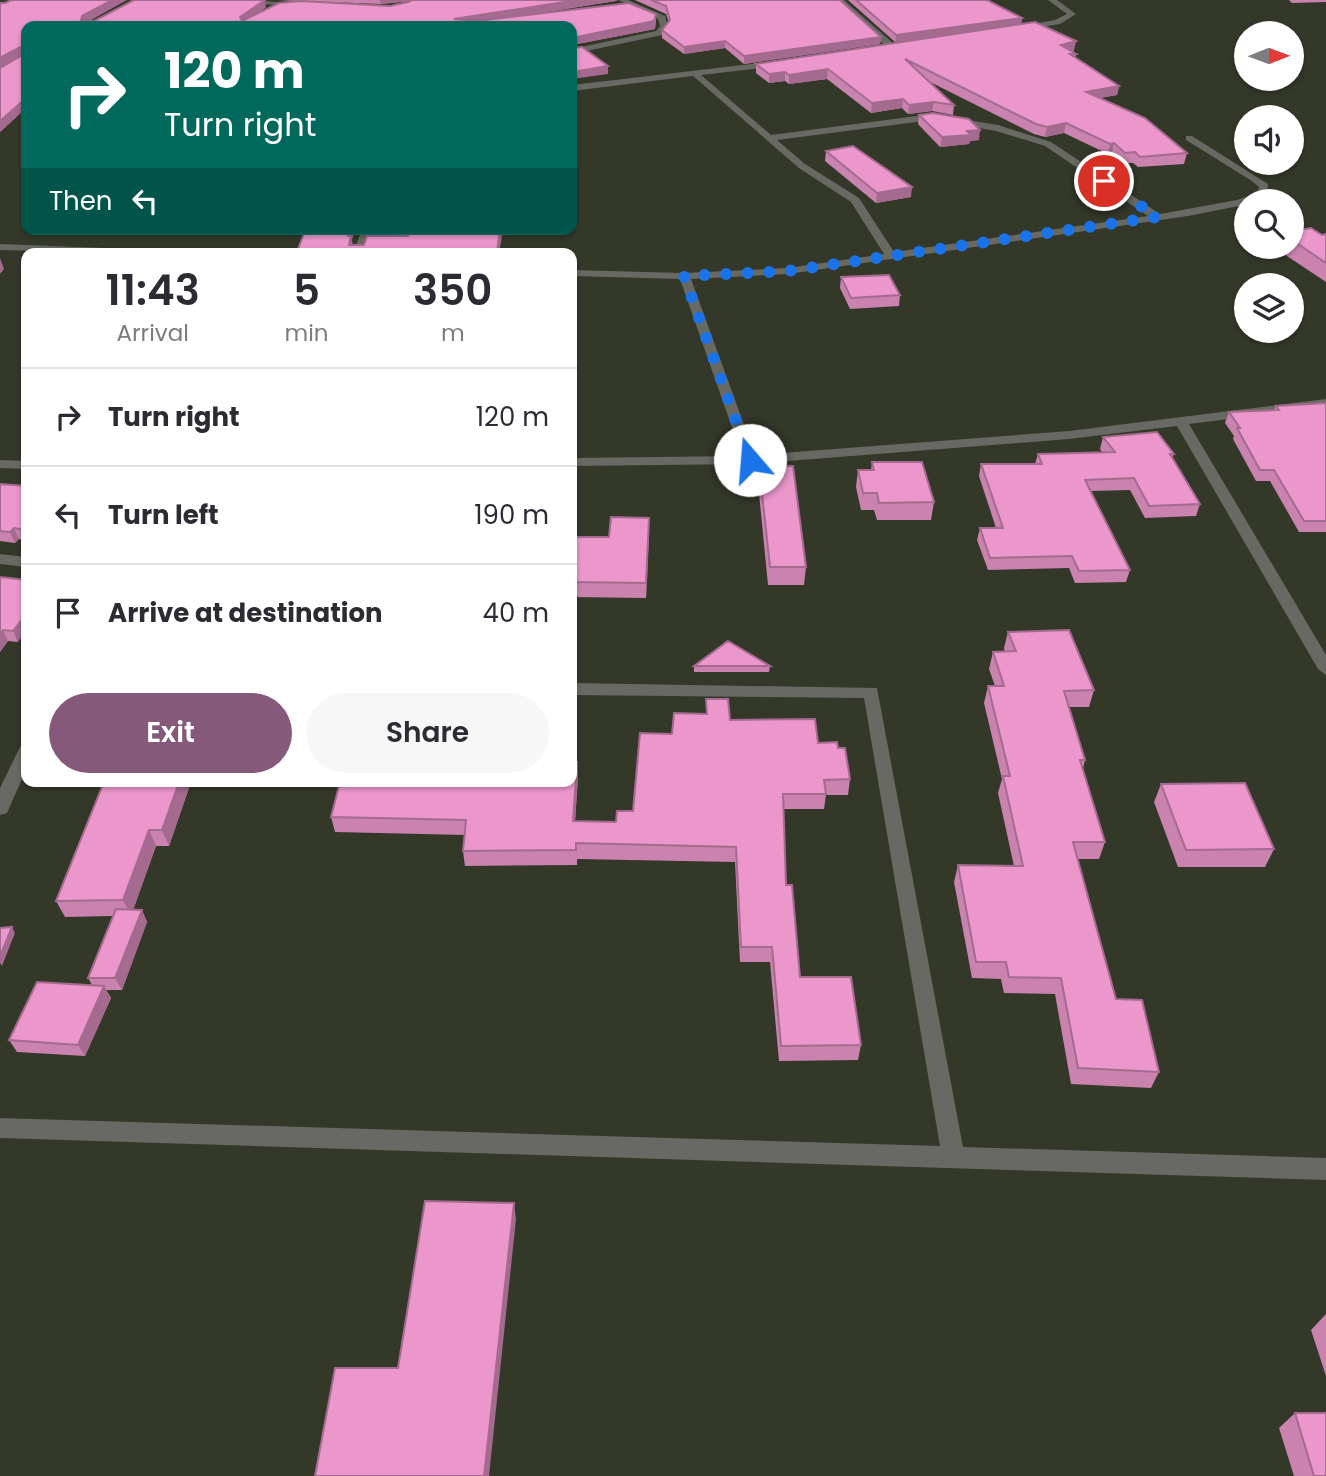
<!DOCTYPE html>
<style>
:root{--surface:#fff;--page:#f7f7f7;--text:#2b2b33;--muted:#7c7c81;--line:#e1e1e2;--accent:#86587a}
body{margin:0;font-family:Poppins,sans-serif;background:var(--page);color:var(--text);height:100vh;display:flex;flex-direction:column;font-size:26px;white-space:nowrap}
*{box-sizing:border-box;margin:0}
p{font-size:23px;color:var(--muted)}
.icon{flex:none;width:38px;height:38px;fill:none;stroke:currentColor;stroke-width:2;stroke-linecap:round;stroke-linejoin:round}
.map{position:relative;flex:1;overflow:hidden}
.details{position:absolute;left:21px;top:248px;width:556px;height:539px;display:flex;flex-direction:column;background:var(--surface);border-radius:14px;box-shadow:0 2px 5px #0004}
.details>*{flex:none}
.banner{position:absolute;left:21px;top:21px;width:556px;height:214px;border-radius:14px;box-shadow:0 2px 5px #0004;background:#00695c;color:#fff;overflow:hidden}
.needle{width:46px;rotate:89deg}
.fabs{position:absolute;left:1234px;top:21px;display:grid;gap:14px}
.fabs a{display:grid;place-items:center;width:70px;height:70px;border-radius:50%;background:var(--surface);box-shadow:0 2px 5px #0004;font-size:35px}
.pin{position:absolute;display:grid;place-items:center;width:60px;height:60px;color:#fff;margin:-30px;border:4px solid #fff;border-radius:50%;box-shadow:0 2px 7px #0007}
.me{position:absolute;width:77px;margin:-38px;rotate:342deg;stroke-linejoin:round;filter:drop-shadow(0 0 5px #0008)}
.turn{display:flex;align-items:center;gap:24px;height:147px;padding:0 28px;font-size:32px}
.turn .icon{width:91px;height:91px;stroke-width:2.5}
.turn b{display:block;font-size:49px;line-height:60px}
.then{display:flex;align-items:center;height:66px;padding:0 28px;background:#0003;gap:14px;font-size:26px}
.eta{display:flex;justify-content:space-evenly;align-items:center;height:119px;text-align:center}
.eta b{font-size:42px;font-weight:600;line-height:49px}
.button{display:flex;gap:14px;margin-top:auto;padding:14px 28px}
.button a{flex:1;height:80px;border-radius:42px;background:var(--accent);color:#fff;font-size:28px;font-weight:600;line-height:80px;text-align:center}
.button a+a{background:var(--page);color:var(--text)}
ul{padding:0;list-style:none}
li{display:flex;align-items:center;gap:21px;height:98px;padding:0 28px;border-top:2px solid var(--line)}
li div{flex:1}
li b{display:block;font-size:26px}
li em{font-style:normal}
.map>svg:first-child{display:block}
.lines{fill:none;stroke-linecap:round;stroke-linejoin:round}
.minor{fill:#676962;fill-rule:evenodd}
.wall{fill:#ca82af;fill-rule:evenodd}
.shaded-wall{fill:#a46a8f}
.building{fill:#eb97cc;stroke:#a46a8f;stroke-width:2}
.route{stroke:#1a73e8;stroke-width:12;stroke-dasharray:0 21.6}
</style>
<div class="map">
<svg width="1326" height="1476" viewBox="0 0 1326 1476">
<rect width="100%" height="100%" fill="#333829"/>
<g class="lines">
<path class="minor" d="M 215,0 L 256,0 L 304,5 L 300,7 Z
M 618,0 L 628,0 L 665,16 L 668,26 L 662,35 L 572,54 L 572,49 L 656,31 L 660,26 L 658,19 Z
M 835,0 L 844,0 L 894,44 L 894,48 L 888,48 Z
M 1048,0 L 1057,0 L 1076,14 L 1060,24 L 1017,31 L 1017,27 L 1055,20 L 1067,14 Z
M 777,61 L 780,66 L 701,75 L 771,135 L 932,114 L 998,125 L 1051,142 L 1160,214 L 1237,200 L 1257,193 L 1259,187 L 1252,181 L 1186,140 L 1186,136 L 1192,136 L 1268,184 L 1266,197 L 1246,201 L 1246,204 L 1239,206 L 1188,216 L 788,274 L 691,279 L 755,455 L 1069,431 L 1326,399 L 1326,407 L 1189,424 L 1326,655 L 1326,675 L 1318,669 L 1177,426 L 1069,439 L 750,464 L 572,466 L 572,458 L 742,456 L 680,279 L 572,276 L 572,270 L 684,273 L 788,268 L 884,254 L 851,202 L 799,168 L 693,76 L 572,91 L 572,85 ZM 932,120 L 996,131 L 1045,146 L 1148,216 L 894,252 L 859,198 L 805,164 L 777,140 Z
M 362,229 L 372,229 L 364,254 L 353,254 Z
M 0,244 L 184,251 L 189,254 L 0,250 Z
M 0,460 L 26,461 L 26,469 L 0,468 Z
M 0,554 L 26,557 L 26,567 L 0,564 Z
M 572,683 L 877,688 L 963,1147 L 1326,1158 L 1326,1180 L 0,1138 L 0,1118 L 940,1146 L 864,698 L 572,695 Z
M 26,745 L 26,770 L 7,813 L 0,815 L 0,788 L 20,747 Z"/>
</g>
<path class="wall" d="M 277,0 L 617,0 L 616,1 L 521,16 L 656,14 L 656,21 L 655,29 L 572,45 L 572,26 L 26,26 L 26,108 L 0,132 L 26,53 L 0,67 L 0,3 L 94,21 L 266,7 L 255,15 L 298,1 ZM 410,1 L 390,6 L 330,2 L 381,4 Z
M 635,0 L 840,0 L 881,37 L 880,44 L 744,64 L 725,48 L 684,54 L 662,38 L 662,30 L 669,22 L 666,14 Z
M 848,0 L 987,0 L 1022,18 L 1021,24 L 1074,51 L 1072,51 L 1076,54 L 1075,58 L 1119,86 L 1117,95 L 1100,98 L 1187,153 L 1184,164 L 1138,167 L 1133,163 L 1123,163 L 1112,153 L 1108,154 L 1064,133 L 1045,137 L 1034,134 L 928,81 L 954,105 L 953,115 L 932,111 L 908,114 L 902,108 L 871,113 L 827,79 L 789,84 L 785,81 L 769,83 L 756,73 L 756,64 L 958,34 L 895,42 Z
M 1289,0 L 1326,0 L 1326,2 L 1292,3 Z
M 919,115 L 979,140 L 970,141 L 969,144 L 940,147 L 918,124 Z
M 826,151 L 911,197 L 876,203 L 825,161 Z
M 1292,231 L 1322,235 L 1326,234 L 1326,282 L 1275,248 L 1275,247 L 1292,247 Z
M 841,277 L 900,295 L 899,306 L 850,309 L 840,288 Z
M 1326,403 L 1326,532 L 1299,532 L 1270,481 L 1256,481 L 1233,439 L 1234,436 L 1225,423 L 1229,412 L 1274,410 L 1276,406 Z
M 1103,437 L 1174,454 L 1172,458 L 1200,504 L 1196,516 L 1145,518 L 1130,490 L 1091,491 L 1130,570 L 1126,582 L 1075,583 L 1069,568 L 988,570 L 977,540 L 980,528 L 996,528 L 979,476 L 981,464 L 1035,464 L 1038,454 L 1103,453 L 1100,449 Z
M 872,462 L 934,502 L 931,520 L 877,520 L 874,510 L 861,510 L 856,487 L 858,470 L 871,470 Z
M 759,465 L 806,567 L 804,585 L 768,585 L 758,483 Z
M 0,484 L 26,486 L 26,540 L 19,539 L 15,543 L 0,541 Z
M 649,533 L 646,598 L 572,597 L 572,537 L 609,537 Z
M 0,577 L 18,642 L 8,641 L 0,652 Z
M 1008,632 L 1094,690 L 1089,707 L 1069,707 L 1085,760 L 1083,768 L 1105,842 L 1099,859 L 1078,859 L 1116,999 L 1159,1072 L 1151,1088 L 1071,1084 L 1055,994 L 1004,993 L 1001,979 L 972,978 L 954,882 L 958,865 L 1014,866 L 998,793 L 1002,779 L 984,703 L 988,686 L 995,686 L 989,669 L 993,652 L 1005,652 L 1004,648 Z
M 694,666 L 770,666 L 769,672 L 694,672 Z
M 706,699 L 730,720 L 838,748 L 850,779 L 848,795 L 826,795 L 824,809 L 783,809 L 786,885 L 800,977 L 861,1045 L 858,1060 L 779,1061 L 770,962 L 740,962 L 735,862 L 577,859 L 577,865 L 465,866 L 463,851 L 465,835 L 335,832 L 331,817 L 577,762 L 578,777 L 575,821 L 616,822 L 633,811 L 672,734 L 706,714 Z
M 104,782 L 191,782 L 169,846 L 156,846 L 133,910 L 142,910 L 147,922 L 122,990 L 106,990 L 111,998 L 85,1056 L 17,1052 L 9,1040 L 92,985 L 88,978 L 113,916 L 65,917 L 56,901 Z
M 1161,784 L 1274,849 L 1265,867 L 1178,867 L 1154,802 Z
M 1326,1314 L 1326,1376 L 1311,1330 Z
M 1295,1413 L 1326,1476 L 1294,1476 L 1279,1428 Z"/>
<path class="shaded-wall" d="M 112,0 L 127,0 L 84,24 L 81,20 L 82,16 Z
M 265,0 L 266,7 L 242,24 L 240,17 Z
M 380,0 L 420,0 L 381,4 Z
M 577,0 L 617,0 L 616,1 L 454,26 L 454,19 Z
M 656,14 L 655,29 L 572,45 L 572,38 Z
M 1022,18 L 1021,25 L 895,42 L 896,35 Z
M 881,37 L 880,44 L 744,64 L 744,56 Z
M 725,41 L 725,48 L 684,54 L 684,47 Z
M 1076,41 L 1074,51 L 1059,54 L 1061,45 Z
M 24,45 L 26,53 L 0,67 L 0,58 Z
M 608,66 L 608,74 L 572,79 L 572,72 Z
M 828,69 L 827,79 L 789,84 L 789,75 Z
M 785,72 L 785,81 L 769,83 L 769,74 Z
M 1119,86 L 1117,95 L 1083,101 L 1086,92 Z
M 26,98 L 26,108 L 0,132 L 0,121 Z
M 903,99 L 902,108 L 871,113 L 872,103 Z
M 934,102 L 932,111 L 908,114 L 909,105 Z
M 1066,123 L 1064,133 L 1045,137 L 1047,127 Z
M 980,130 L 979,140 L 970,141 L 969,144 L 940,147 L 942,137 L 967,131 Z
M 1114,143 L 1112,153 L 1108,154 L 1110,144 Z
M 912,187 L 911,197 L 876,203 L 877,193 Z
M 350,229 L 355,229 L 352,240 L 353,247 L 351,254 L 348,236 Z
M 500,229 L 503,229 L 499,254 L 497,254 Z
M 0,258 L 4,269 L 0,274 Z
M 649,518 L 649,533 L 646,598 L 646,583 Z
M 14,528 L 19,539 L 15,543 L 10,532 Z
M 26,614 L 26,630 L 18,642 L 13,631 Z
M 3,630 L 8,641 L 0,652 L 0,635 Z
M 577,762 L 578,777 L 574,836 L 573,821 Z
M 179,782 L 191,782 L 169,846 L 162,830 Z
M 149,830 L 156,846 L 131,916 L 123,900 Z
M 142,910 L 147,922 L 122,990 L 115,978 Z
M 12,927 L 15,933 L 2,966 L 0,963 L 0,956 Z
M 104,986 L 111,998 L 85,1056 L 78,1045 Z
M 514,1203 L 516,1219 L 489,1476 L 484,1476 Z"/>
<path class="building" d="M 11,0 L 112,0 L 82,16 L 81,20 L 94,21 L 134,0 L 265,0 L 240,17 L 242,21 L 279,3 L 301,1 L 390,6 L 408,2 L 412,0 L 577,0 L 454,19 L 477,21 L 629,3 L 656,14 L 654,21 L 572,38 L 572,26 L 26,26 L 26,98 L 0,121 L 0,68 L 26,53 L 24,45 L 0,58 L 0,3 L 5,3 Z
M 651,0 L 840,0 L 881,37 L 744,56 L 725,41 L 684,47 L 662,30 L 670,20 L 666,6 Z
M 856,0 L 987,0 L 1022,18 L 896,35 Z
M 1035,22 L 1076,41 L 1061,45 L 1076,54 L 1070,54 L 1119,86 L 1086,92 L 1145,118 L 1187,153 L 1140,157 L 1135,152 L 1125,153 L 1114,143 L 1110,144 L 1066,123 L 1047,127 L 1036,124 L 905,59 L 954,105 L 934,102 L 909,105 L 903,99 L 872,103 L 828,69 L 789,75 L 785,72 L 769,74 L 756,64 Z
M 582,47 L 608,66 L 572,72 L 572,48 Z
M 933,113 L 969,119 L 980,130 L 967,131 L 971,135 L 942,137 L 919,115 Z
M 853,146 L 912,187 L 877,193 L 826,151 Z
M 1311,228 L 1322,235 L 1326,234 L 1326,263 L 1292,240 L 1292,231 Z
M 306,229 L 350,229 L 348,236 L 351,236 L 349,245 L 364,245 L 367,236 L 408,236 L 410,229 L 500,229 L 497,252 L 488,252 L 488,254 L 296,254 Z
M 889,275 L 900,295 L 851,298 L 841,277 Z
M 1326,403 L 1326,521 L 1304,521 L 1274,470 L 1260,470 L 1237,428 L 1240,428 L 1229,412 L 1279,410 L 1276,406 Z
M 1157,432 L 1174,454 L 1170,454 L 1200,504 L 1149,506 L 1134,478 L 1085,480 L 1130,570 L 1079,571 L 1072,556 L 990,558 L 980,528 L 1003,528 L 981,464 L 1042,464 L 1038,454 L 1115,452 L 1103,437 Z
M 872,462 L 922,462 L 934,502 L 879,503 L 877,493 L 863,493 L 858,470 L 874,470 Z
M 759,465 L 793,466 L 806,567 L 770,567 Z
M 0,484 L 26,486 L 26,530 L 14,528 L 10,532 L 0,531 Z
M 611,517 L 649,518 L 646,583 L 572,582 L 572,537 L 609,537 Z
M 0,577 L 26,580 L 26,614 L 13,631 L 3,630 L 0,635 Z
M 1069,630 L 1094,690 L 1064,691 L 1085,760 L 1080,760 L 1105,842 L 1073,842 L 1116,999 L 1142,1000 L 1159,1072 L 1078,1068 L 1061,978 L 1009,977 L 1006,962 L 976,962 L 958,865 L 1023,866 L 1003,776 L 1010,776 L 988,686 L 1004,686 L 993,652 L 1016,651 L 1008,632 Z
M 728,641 L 770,666 L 694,666 Z
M 706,699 L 728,699 L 730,720 L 815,719 L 818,743 L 837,742 L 838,748 L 845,748 L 850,779 L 824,780 L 826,794 L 783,794 L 786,885 L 792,885 L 800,977 L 851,977 L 861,1045 L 781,1046 L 772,947 L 741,947 L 736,847 L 576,843 L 576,850 L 463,851 L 466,820 L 331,817 L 340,782 L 572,782 L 572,762 L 577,762 L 573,821 L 616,822 L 617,811 L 633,811 L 640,733 L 672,734 L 674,713 L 707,714 Z
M 104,782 L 179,782 L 162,830 L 149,830 L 123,900 L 56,901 Z
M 1245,783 L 1274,849 L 1186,850 L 1161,784 Z
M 116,909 L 142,910 L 115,978 L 88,978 Z
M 12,927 L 0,956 L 0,928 Z
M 37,982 L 104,986 L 78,1045 L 9,1040 Z
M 425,1201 L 514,1203 L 484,1476 L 315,1476 L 335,1368 L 398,1368 Z
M 1295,1413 L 1326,1413 L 1326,1476 L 1314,1476 Z"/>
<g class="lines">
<path class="route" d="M 750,460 L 684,276 L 788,271 L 1157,217 L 1104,181"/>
</g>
</svg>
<div class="fabs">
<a><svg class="needle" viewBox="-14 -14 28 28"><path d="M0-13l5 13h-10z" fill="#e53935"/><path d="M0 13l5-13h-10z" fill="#7c7c81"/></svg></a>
<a><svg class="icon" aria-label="sound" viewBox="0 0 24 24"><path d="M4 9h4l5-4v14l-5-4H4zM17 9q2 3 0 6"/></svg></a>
<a><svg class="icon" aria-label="search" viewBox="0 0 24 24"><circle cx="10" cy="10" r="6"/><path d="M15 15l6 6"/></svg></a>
<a><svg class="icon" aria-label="layers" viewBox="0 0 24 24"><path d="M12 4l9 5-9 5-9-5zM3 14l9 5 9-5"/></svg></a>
</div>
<div class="pin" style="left:1104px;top:181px;background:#d93025"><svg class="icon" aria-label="arrive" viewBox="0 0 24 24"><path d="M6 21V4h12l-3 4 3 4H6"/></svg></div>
<svg class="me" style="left:750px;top:460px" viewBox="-20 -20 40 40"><circle r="19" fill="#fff"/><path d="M0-13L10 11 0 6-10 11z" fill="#1a73e8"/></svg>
<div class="banner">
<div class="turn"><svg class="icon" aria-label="right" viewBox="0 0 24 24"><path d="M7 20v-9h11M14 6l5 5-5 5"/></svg><div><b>120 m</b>Turn right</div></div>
<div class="then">Then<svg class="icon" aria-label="left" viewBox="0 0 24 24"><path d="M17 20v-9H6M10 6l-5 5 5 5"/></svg></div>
</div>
<section class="details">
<div class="eta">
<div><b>11:43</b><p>Arrival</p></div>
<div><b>5</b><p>min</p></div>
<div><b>350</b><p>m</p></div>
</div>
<ul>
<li><svg class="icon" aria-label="right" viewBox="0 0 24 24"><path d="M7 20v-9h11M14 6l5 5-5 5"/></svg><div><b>Turn right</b></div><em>120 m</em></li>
<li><svg class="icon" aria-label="left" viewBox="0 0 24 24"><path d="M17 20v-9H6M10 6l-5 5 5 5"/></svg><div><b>Turn left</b></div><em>190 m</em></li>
<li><svg class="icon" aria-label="arrive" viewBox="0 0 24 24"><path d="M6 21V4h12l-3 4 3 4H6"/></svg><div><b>Arrive at destination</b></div><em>40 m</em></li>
</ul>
<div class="button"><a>Exit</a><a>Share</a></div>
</section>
</div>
